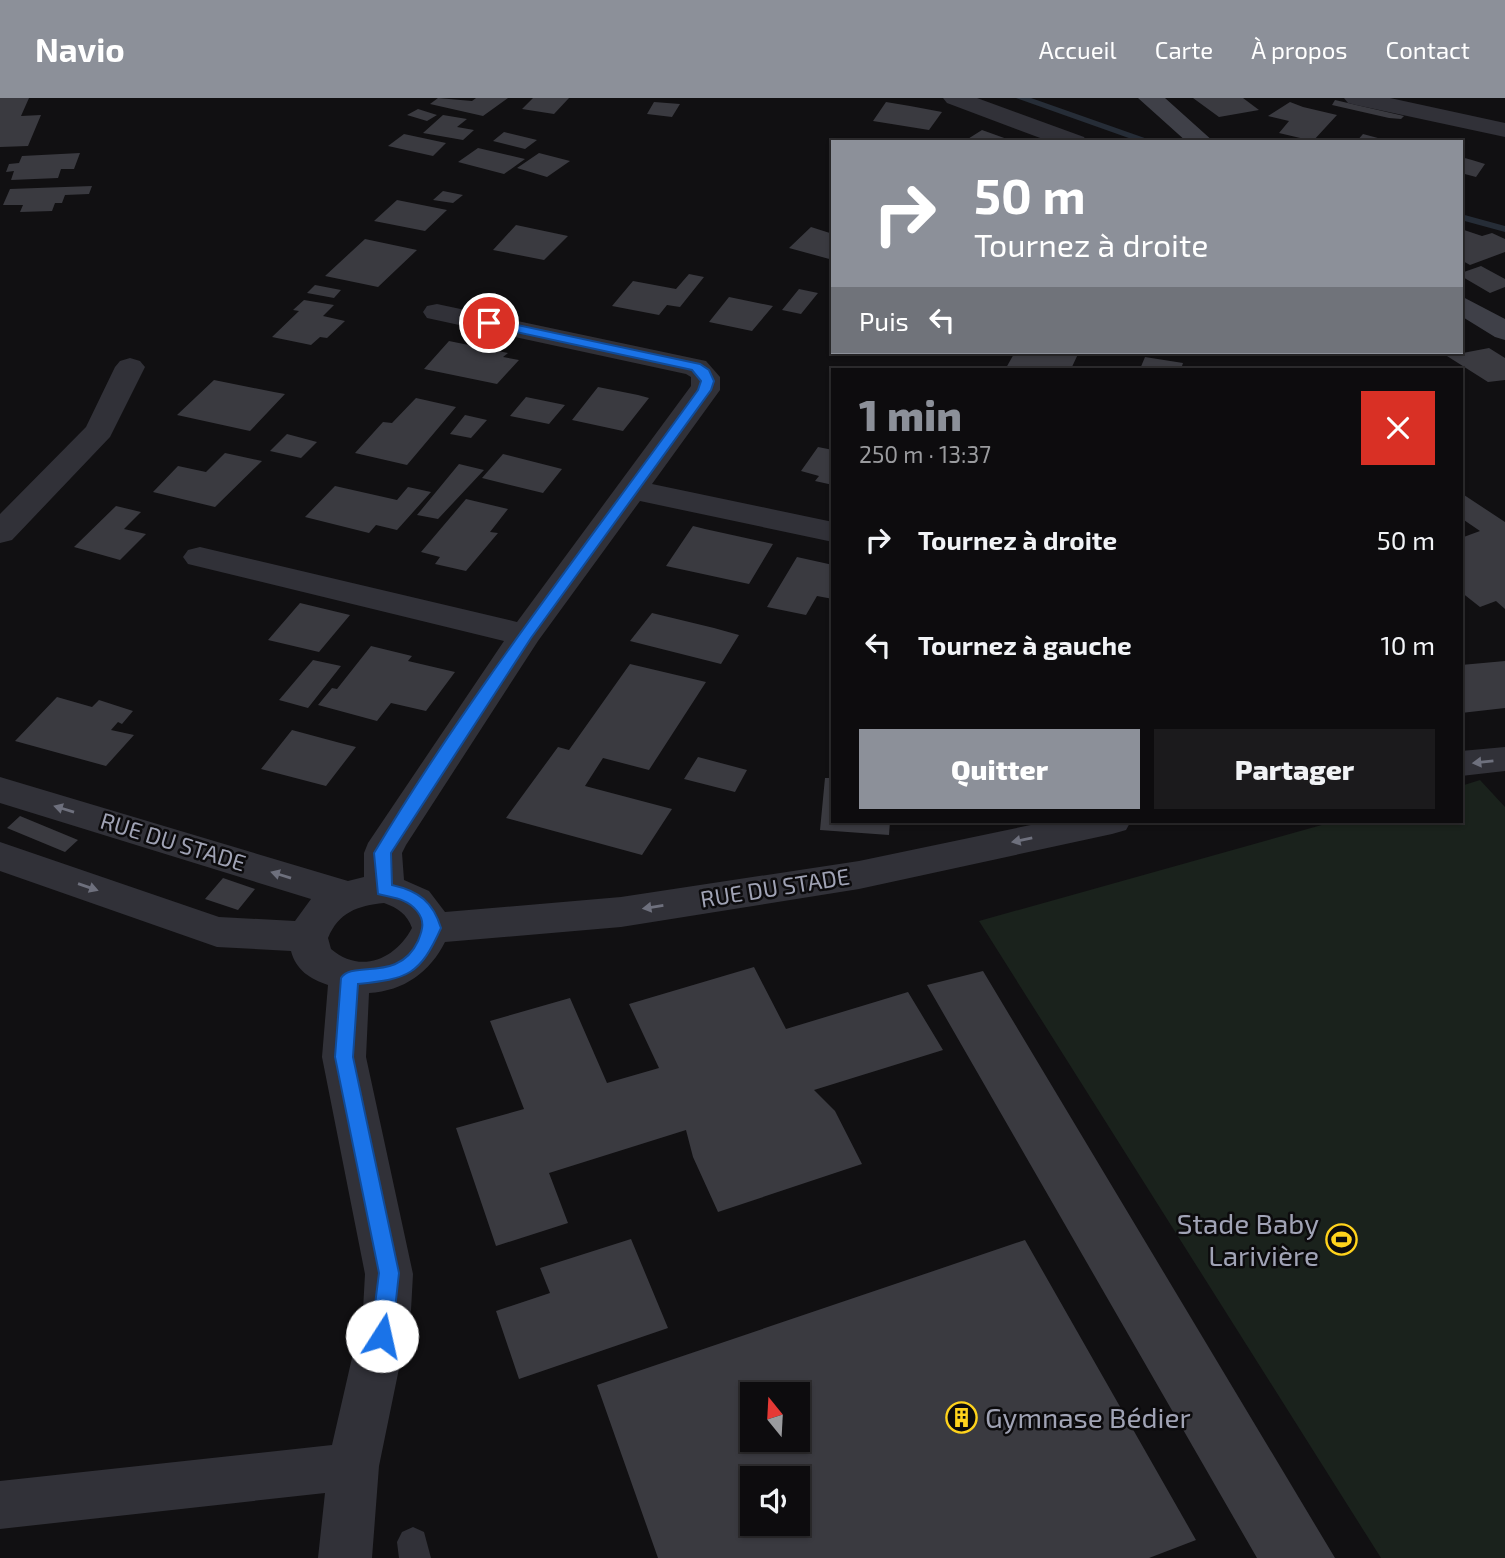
<!DOCTYPE html>
<html lang="fr">
<meta charset="utf-8">
<style>
:root{--surface:#0d0c0e;--page:#1b1a1c;--text:#f1f3f6;--muted:#9a9b9e;--line:#2d2c2e;--accent:#8c9099}
body{margin:0;font-family:"Exo 2",sans-serif;background:var(--page);color:var(--text);height:100vh;display:flex;flex-direction:column;font-size:26px;white-space:nowrap}
*{box-sizing:border-box;margin:0}
p{font-size:23px;color:var(--muted)}
.icon{flex:none;width:38px;height:38px;fill:none;stroke:currentColor;stroke-width:2;stroke-linecap:round;stroke-linejoin:round}
.map{position:relative;flex:1;overflow:hidden}
.panel{position:absolute;left:831px;top:270px;width:632px;height:455px;display:flex;flex-direction:column;background:var(--surface);border-radius:0px;box-shadow:0 2px 5px #0004,0 0 0 2px var(--line)}
.panel>*{flex:none}
.guide{position:absolute;left:831px;top:42px;width:632px;height:214px;border-radius:0px;box-shadow:0 2px 5px #0004,0 0 0 2px var(--line);background:#8c9099;color:#fff;overflow:hidden}
.needle{width:46px;rotate:342deg}
.fabs{position:absolute;left:740px;top:1284px;display:grid;gap:14px}
.fabs a{display:grid;place-items:center;width:70px;height:70px;border-radius:0px;background:var(--surface);box-shadow:0 2px 5px #0004,0 0 0 2px var(--line);font-size:35px}
.pin{position:absolute;display:grid;place-items:center;width:60px;height:60px;color:#fff;margin:-30px;border:4px solid #fff;border-radius:50%;box-shadow:0 2px 7px #0007}
.me{position:absolute;width:77px;margin:-38px;rotate:10deg;stroke-linejoin:round;filter:drop-shadow(0 0 5px #0008)}
.turn{display:flex;align-items:center;gap:24px;height:147px;padding:0 28px;font-size:32px}
.turn .icon{width:91px;height:91px;stroke-width:2.5}
.turn b{display:block;font-size:49px;line-height:60px}
.then{display:flex;align-items:center;height:66px;padding:0 28px;background:#0003;gap:14px;font-size:26px}
.round{display:grid;place-items:center;flex:none;width:74px;height:74px;border-radius:0px;background:var(--page)}
.overview{display:flex;align-items:center;justify-content:space-between;height:119px;padding:0 28px}
h1{font-size:42px;font-weight:800;line-height:52px;color:var(--accent)}
.button{display:flex;gap:14px;margin-top:auto;padding:14px 28px}
.button a{flex:1;height:80px;border-radius:0px;background:var(--accent);color:#fff;font-size:28px;font-weight:800;line-height:80px;text-align:center}
.button a+a{background:var(--page);color:var(--text)}
ul{padding:0;list-style:none}
li{display:flex;align-items:center;gap:21px;height:105px;padding:0 28px}
li div{flex:1}
li b{display:block;font-size:26px}
li em{font-style:normal}
header{display:flex;align-items:center;gap:42px;box-sizing:border-box;height:98px;padding:0 35px;background:var(--accent);color:#fff}
header strong{font-size:33px}
nav{display:flex;gap:38px;margin-inline-start:auto;font-size:24px}
.map>svg:first-child{display:block}
.green{fill:#1a221c}
.lines{fill:none;stroke-linecap:round;stroke-linejoin:round}
.stream{fill:#262d37;fill-rule:evenodd}
.building{fill:#3a3a40;fill-rule:evenodd}
.lane{fill:#313138;fill-rule:evenodd}
.street{fill:#313138;fill-rule:evenodd}
.secondary{fill:#3f4048;fill-rule:evenodd}
.oneway{fill:#6e707d}
.route{fill:#1a73e8;stroke:#114b97;stroke-width:2}
.labels{text-anchor:middle;stroke-width:5;stroke-linejoin:round;paint-order:stroke}
.street-label{font-size:23px;fill:#a0a3b5;stroke:#0c0b0d}
.near-poi-label{font-size:28px;fill:#a0a3b5;stroke:#0c0b0d;text-anchor:end}
</style>
<header>
<strong>Navio</strong>
<nav><a>Accueil</a><a>Carte</a><a>À propos</a><a>Contact</a></nav>
</header>
<div class="map">
<svg width="1505" height="1460" viewBox="0 0 1505 1460">
<rect width="100%" height="100%" fill="#111012"/>
<path class="green" d="M 1480,682 L 1505,709 L 1505,1460 L 1381,1460 L 979,823 L 1336,723 L 1461,723 L 1461,688 Z"/>
<g class="lines">
<path class="stream" d="M 1016,0 L 1031,0 L 1156,44 L 1140,44 Z
M 1461,116 L 1505,128 L 1505,134 L 1461,122 Z"/>
</g>
<path class="building" d="M 0,0 L 29,0 L 21,18 L 41,17 L 28,48 L 0,49 Z
M 438,0 L 472,3 L 476,0 L 508,0 L 483,18 L 430,6 Z
M 533,0 L 569,0 L 554,16 L 522,11 Z
M 1193,0 L 1243,0 L 1259,12 L 1219,19 Z
M 1335,2 L 1404,18 L 1401,21 L 1389,20 L 1332,7 Z
M 654,4 L 680,6 L 672,19 L 647,16 Z
M 886,4 L 910,8 L 942,14 L 929,32 L 873,23 Z
M 1290,4 L 1303,9 L 1337,17 L 1313,43 L 1279,35 L 1289,23 L 1268,18 Z
M 418,11 L 437,17 L 427,23 L 407,17 Z
M 443,17 L 467,21 L 457,29 L 474,32 L 463,42 L 423,35 Z
M 982,32 L 1007,41 L 963,44 Z
M 504,34 L 537,42 L 525,51 L 493,43 Z
M 404,36 L 446,45 L 433,58 L 388,48 Z
M 1363,36 L 1389,43 L 1389,44 L 1356,44 Z
M 478,50 L 525,61 L 504,76 L 458,64 Z
M 80,55 L 74,71 L 61,71 L 58,80 L 11,82 L 14,73 L 6,74 L 9,66 L 19,65 L 22,58 Z
M 539,55 L 570,63 L 547,79 L 517,70 Z
M 1461,59 L 1472,62 L 1485,66 L 1476,79 L 1461,75 Z
M 92,88 L 89,96 L 65,97 L 62,105 L 55,105 L 52,113 L 20,114 L 23,107 L 3,107 L 10,91 Z
M 443,93 L 463,97 L 453,105 L 433,102 Z
M 397,102 L 447,112 L 425,133 L 374,123 Z
M 516,127 L 568,138 L 544,162 L 493,152 Z
M 811,129 L 833,136 L 833,162 L 789,150 Z
M 1461,131 L 1482,138 L 1492,135 L 1505,141 L 1505,154 L 1470,167 L 1461,162 Z
M 365,141 L 417,152 L 378,189 L 325,178 Z
M 1481,168 L 1505,181 L 1505,189 L 1490,195 L 1461,178 L 1461,175 Z
M 689,176 L 704,179 L 680,209 L 667,207 L 659,217 L 612,208 L 633,183 L 676,191 Z
M 315,187 L 341,192 L 334,200 L 307,195 Z
M 799,191 L 818,195 L 801,216 L 782,212 Z
M 729,199 L 773,208 L 752,233 L 709,224 Z
M 304,202 L 334,207 L 323,218 L 345,223 L 327,240 L 320,239 L 311,247 L 272,239 L 299,213 L 293,212 Z
M 449,243 L 508,255 L 503,259 L 519,262 L 497,286 L 424,271 Z
M 1489,250 L 1505,260 L 1505,282 L 1488,284 L 1447,258 Z
M 1015,254 L 1066,254 L 1078,256 L 1071,271 L 1006,270 Z
M 1145,259 L 1183,265 L 1181,271 L 1140,271 Z
M 214,282 L 274,294 L 285,296 L 250,333 L 177,317 Z
M 598,289 L 638,297 L 649,300 L 623,333 L 572,322 Z
M 526,299 L 565,307 L 549,326 L 510,318 Z
M 416,300 L 456,309 L 407,367 L 355,355 L 383,324 L 392,325 Z
M 465,317 L 487,322 L 471,340 L 450,336 Z
M 287,336 L 317,344 L 301,360 L 270,353 Z
M 818,349 L 833,352 L 833,387 L 815,383 L 819,378 L 801,373 Z
M 225,355 L 262,363 L 215,409 L 153,394 L 178,368 L 206,374 Z
M 503,356 L 562,371 L 543,395 L 482,380 Z
M 459,366 L 484,372 L 438,421 L 417,417 Z
M 335,388 L 397,402 L 408,389 L 431,394 L 397,432 L 376,427 L 369,435 L 305,419 Z
M 1461,395 L 1505,424 L 1505,511 L 1496,503 L 1480,509 L 1461,494 L 1461,440 L 1480,433 L 1461,420 Z
M 466,401 L 508,411 L 490,434 L 498,435 L 466,473 L 435,466 L 440,459 L 421,454 Z
M 116,408 L 141,414 L 124,431 L 146,436 L 120,462 L 74,449 Z
M 693,428 L 705,431 L 773,446 L 749,486 L 666,468 Z
M 797,459 L 833,467 L 833,501 L 817,498 L 806,517 L 767,509 Z
M 300,505 L 350,517 L 319,554 L 268,542 Z
M 652,515 L 714,530 L 739,537 L 721,566 L 630,543 Z
M 371,548 L 412,558 L 408,563 L 455,574 L 426,613 L 391,605 L 377,623 L 318,607 L 332,590 L 337,591 Z
M 313,562 L 341,568 L 308,610 L 279,602 Z
M 1505,563 L 1505,610 L 1461,615 L 1461,567 Z
M 630,566 L 706,584 L 649,672 L 603,660 L 585,688 L 672,711 L 642,757 L 506,720 L 558,649 L 569,652 Z
M 57,599 L 92,609 L 99,602 L 133,613 L 122,626 L 118,624 L 111,632 L 134,637 L 106,668 L 15,643 Z
M 292,632 L 344,646 L 356,649 L 326,688 L 261,671 Z
M 698,659 L 747,672 L 735,694 L 684,681 Z
M 825,680 L 833,680 L 833,723 L 890,723 L 889,737 L 820,732 Z
M 20,718 L 78,742 L 65,754 L 7,730 Z
M 223,780 L 255,791 L 238,812 L 205,801 Z
M 754,869 L 786,931 L 908,894 L 943,952 L 814,992 L 835,1013 L 862,1066 L 718,1114 L 693,1059 L 686,1032 L 549,1075 L 568,1125 L 496,1148 L 456,1030 L 524,1011 L 490,923 L 570,900 L 607,985 L 659,970 L 629,906 Z
M 983,873 L 1335,1460 L 1257,1460 L 927,887 Z
M 631,1141 L 668,1230 L 519,1281 L 496,1213 L 550,1195 L 540,1170 Z
M 1025,1142 L 1196,1442 L 1149,1460 L 658,1460 L 597,1287 ZM 752,1297 L 798,1297 L 798,1342 L 752,1342 ZM 752,1381 L 798,1381 L 798,1426 L 752,1426 Z"/>
<g class="lines">
<path class="lane" d="M 413,1429 L 424,1434 L 431,1460 L 399,1460 L 397,1444 L 402,1434 Z"/>
<path class="street" d="M 943,0 L 977,0 L 1084,39 L 1087,44 L 1051,44 L 947,5 Z
M 1344,0 L 1390,0 L 1505,25 L 1505,39 L 1356,7 L 1348,5 Z
M 437,206 L 706,263 L 720,279 L 720,292 L 652,386 L 833,424 L 833,444 L 640,403 L 538,543 L 406,747 L 402,755 L 404,782 L 429,793 L 445,814 L 621,799 L 859,763 L 1050,723 L 1131,723 L 1126,732 L 1112,736 L 859,791 L 621,829 L 445,844 C 430,874 404,893 369,895 L 366,959 L 413,1176 L 411,1212 L 379,1368 L 372,1460 L 318,1460 L 325,1395 L 0,1431 L 0,1383 L 332,1347 L 363,1212 L 365,1176 L 322,959 L 328,887 C 310,881 296,872 291,853 L 217,849 L 0,773 L 0,744 L 219,819 L 295,823 L 311,801 L 0,705 L 0,679 L 348,783 L 364,779 L 364,755 L 368,745 L 504,543 L 188,466 L 183,459 L 188,452 L 200,449 L 517,524 L 691,288 L 691,279 L 686,276 L 427,220 L 423,214 L 427,208 ZM 384,805 C 398,810 407,816 412,830 C 395,862 360,876 331,851 L 328,840 C 339,814 357,808 384,805 Z
M 130,260 L 140,263 L 145,269 L 110,339 L 12,442 L 0,445 L 0,416 L 86,329 L 115,269 L 120,263 Z
M 1505,649 L 1505,673 L 1461,678 L 1461,653 Z"/>
<path class="secondary" d="M 1138,0 L 1165,0 L 1214,44 L 1187,44 Z
M 1461,198 L 1505,221 L 1505,242 L 1495,239 L 1461,218 Z"/>
</g>
<defs><path id="oneway-solid" d="M-6-.8H1V-3.2L6.5 0L1 3.2V.8H-6Z" transform="scale(1.75)"/></defs>
<g class="oneway">
<use href="#oneway-solid" transform="translate(1483 664) rotate(174)"/>
<use href="#oneway-solid" transform="translate(64 711) rotate(-163)"/>
<use href="#oneway-solid" transform="translate(1022 742) rotate(168)"/>
<use href="#oneway-solid" transform="translate(281 777) rotate(-163)"/>
<use href="#oneway-solid" transform="translate(88 789) rotate(19)"/>
<use href="#oneway-solid" transform="translate(653 809) rotate(171)"/>
</g>
<path class="route" d="M 489,221 L 700,266 L 709,272 L 714,283 L 711,292 L 531,540 L 391,755 L 392,787 C 419,793 433,804 441,830 C 420,877 408,881 358,886 L 353,959 L 399,1175 L 392,1238 L 389,1244 L 382,1247 L 374,1244 L 371,1238 L 379,1175 L 335,959 L 341,880 C 352,862 399,885 418,843 C 423,831 425,823 417,813 C 407,800 392,800 378,796 L 374,755 C 471,593 588,445 698,292 L 701,283 L 692,272 L 484,227 L 483,225 Z"/>
<defs>
<symbol id="stadium-ring" viewBox="-11 -11 22 22"><circle r="9.5" fill="#0c0b0d" stroke="#ffd31c" stroke-width="1.5"/><path d="M0-5a6.5 5 0 1 0 0 10a6.5 5 0 1 0 0-10ZM-3.5-1.8h7v3.6h-7Z" fill="#ffd31c"/></symbol>
<symbol id="building-ring" viewBox="-11 -11 22 22"><circle r="9.5" fill="#0c0b0d" stroke="#ffd31c" stroke-width="1.5"/><path d="M-4-6H4V6H1V3H-1V6H-4ZM-2.5-4.3h1.7v1.8h-1.7ZM.8-4.3h1.7v1.8H.8ZM-2.5-1h1.7V.8h-1.7ZM.8-1h1.7V.8H.8Z" fill="#ffd31c"/></symbol>
</defs>
<g fill-rule="evenodd">
<use href="#stadium-ring" x="1324" y="1124" width="35" height="35"/>
<use href="#building-ring" x="944" y="1302" width="35" height="35"/>
</g>
<g class="labels">
<g class="street-label">
<text transform="translate(173 744) rotate(17)" y="8">RUE DU STADE</text>
<text transform="translate(775 790) rotate(-9)" y="8">RUE DU STADE</text>
</g>
<g class="near-poi-label">
<text x="1319" y="1136">Stade Baby<tspan x="1319" dy="32">Larivière</tspan></text>
<text x="985" y="1330" text-anchor="start">Gymnase Bédier</text>
</g>
</g>
</svg>
<div class="fabs">
<a><svg class="needle" viewBox="-14 -14 28 28"><path d="M0-13l5 13h-10z" fill="#e53935"/><path d="M0 13l5-13h-10z" fill="#9a9b9e"/></svg></a>
<a><svg class="icon" aria-label="sound" viewBox="0 0 24 24"><path d="M4 9h4l5-4v14l-5-4H4zM17 9q2 3 0 6"/></svg></a>
</div>
<div class="pin" style="left:489px;top:225px;background:#d93025"><svg class="icon" aria-label="arrive" viewBox="0 0 24 24"><path d="M6 21V4h12l-3 4 3 4H6"/></svg></div>
<svg class="me" style="left:382px;top:1238px" viewBox="-20 -20 40 40"><circle r="19" fill="#fff"/><path d="M0-13L10 11 0 6-10 11z" fill="#1a73e8"/></svg>
<div class="guide">
<div class="turn"><svg class="icon" aria-label="right" viewBox="0 0 24 24"><path d="M7 20v-9h11M14 6l5 5-5 5"/></svg><div><b>50 m</b>Tournez à droite</div></div>
<div class="then">Puis<svg class="icon" aria-label="left" viewBox="0 0 24 24"><path d="M17 20v-9H6M10 6l-5 5 5 5"/></svg></div>
</div>
<section class="panel">
<div class="overview"><div><h1>1 min</h1><p>250 m · 13:37</p></div><a class="round" style="background:#d93025;color:#fff"><svg class="icon" aria-label="close" viewBox="0 0 24 24"><path d="M6 6l12 12M18 6L6 18"/></svg></a></div>
<ul>
<li><svg class="icon" aria-label="right" viewBox="0 0 24 24"><path d="M7 20v-9h11M14 6l5 5-5 5"/></svg><div><b>Tournez à droite</b></div><em>50 m</em></li>
<li><svg class="icon" aria-label="left" viewBox="0 0 24 24"><path d="M17 20v-9H6M10 6l-5 5 5 5"/></svg><div><b>Tournez à gauche</b></div><em>10 m</em></li>
</ul>
<div class="button"><a>Quitter</a><a>Partager</a></div>
</section>
</div>
